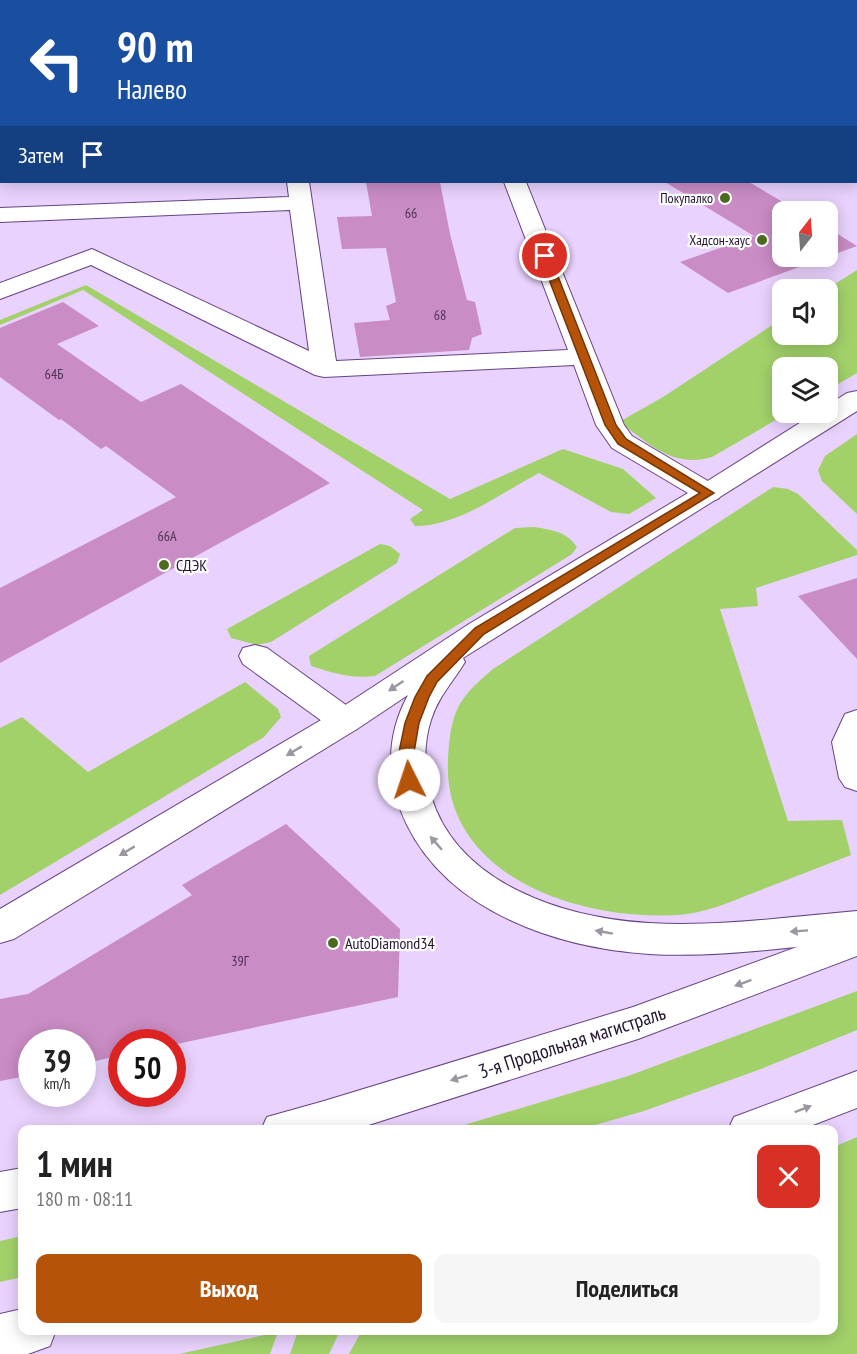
<!DOCTYPE html>
<html lang="ru">
<meta charset="utf-8">
<style>
:root{--surface:#fff;--page:#f6f6f6;--text:#222;--muted:#767676;--accent:#b45309}
body{margin:0;font-family:"PT Sans Narrow",sans-serif;background:var(--page);color:var(--text);height:100vh;display:flex;flex-direction:column;font-size:22px;white-space:nowrap}
*{box-sizing:border-box;margin:0}
p{font-size:20px;color:var(--muted)}
.icon{flex:none;width:33px;height:33px;fill:none;stroke:currentColor;stroke-width:2;stroke-linecap:round;stroke-linejoin:round}
.map{position:relative;flex:1;overflow:hidden}
.panel{position:absolute;left:18px;top:1125px;width:820px;height:210px;display:flex;flex-direction:column;background:var(--surface);border-radius:12px;box-shadow:0 3px 15px #0003}
.panel>*{flex:none}
.hud{position:absolute;left:0px;top:0px;width:858px;height:183px;box-shadow:0 3px 15px #0003;background:#1a4fa0;color:#fff;overflow:hidden}
.needle{width:39px;rotate:17deg}
.controls{position:absolute;left:772px;top:201px;display:grid;gap:12px}
.controls a{display:grid;place-items:center;width:66px;height:66px;border-radius:12px;background:var(--surface);box-shadow:0 3px 15px #0003;font-size:30px}
.speed{position:absolute;left:18px;top:1029px;display:flex;gap:12px;font-size:30px;font-weight:700;text-align:center}
.speed>*{display:grid;place-content:center;width:78px;height:78px;border-radius:50%;background:var(--surface);box-shadow:0 3px 15px #0003;line-height:1}
.speed small{font-size:15px;font-weight:400}
.speed .limit{border:9px solid #d22;background:#fff;color:#111}
.pin{position:absolute;display:grid;place-items:center;width:51px;height:51px;color:#fff;margin:-26px;border:3px solid #fff;border-radius:50%;box-shadow:0 2px 6px #0007}
.me{position:absolute;width:66px;margin:-33px;rotate:356deg;stroke-linejoin:round;filter:drop-shadow(0 0 4px #0008)}
.turn{display:flex;align-items:center;gap:21px;height:126px;padding:0 18px;font-size:27px}
.turn .icon{width:78px;height:78px;stroke-width:2.5}
.turn b{display:block;font-size:42px;line-height:51px}
.then{display:flex;align-items:center;height:57px;padding:0 18px;background:#0003;gap:12px;font-size:22px}
.round{display:grid;place-items:center;flex:none;width:63px;height:63px;border-radius:12px;background:var(--page)}
.overview{display:flex;align-items:center;justify-content:space-between;height:102px;padding:0 18px}
h1{font-size:36px;font-weight:700;line-height:45px}
.cta{display:flex;gap:12px;margin-top:auto;padding:12px 18px}
.cta a{flex:1;height:69px;border-radius:12px;background:var(--accent);color:#fff;font-size:24px;font-weight:700;line-height:69px;text-align:center}
.cta a+a{background:var(--page);color:var(--text)}
.map>svg:first-child{display:block}
.green{fill:#a2d16a}
.building{fill:#c98cc4}
.lines{fill:none;stroke-linecap:round;stroke-linejoin:round}
.minor-casing{stroke:#664380;stroke-width:2}
.major-casing{stroke:#664380;stroke-width:2}
.highway-casing{stroke:#664380;stroke-width:2}
.minor{fill:#fff;fill-rule:evenodd}
.major{fill:#fff;fill-rule:evenodd}
.highway{fill:#fff;fill-rule:evenodd}
.oneway{fill:#9c96a1}
.route{fill:#b45309;stroke:#753606;stroke-width:1.5}
.poi-dot{fill:#4c6b21;stroke:#fefefe;stroke-width:2}
.labels{text-anchor:middle;stroke-width:4.5;stroke-linejoin:round;paint-order:stroke}
.far-poi-label{font-size:14px;fill:#24152f;stroke:#fefefe;text-anchor:end}
.number-label{font-size:14px;fill:#4d3354}
.poi-label{font-size:16px;fill:#24152f;stroke:#fefefe;text-anchor:start}
.near-street-label{font-size:20px;fill:#24152f;stroke:#fefefe}
</style>
<div class="map">
<svg width="857" height="1354" viewBox="0 0 857 1354">
<rect width="100%" height="100%" fill="#e9d2fd"/>
<path class="green" d="M 857,270 L 857,373 L 828,390 L 828,368 L 783,368 L 783,412 L 788,413 L 712,457 C 673,469 649,443 619,422 L 663,397 L 783,318 L 783,334 L 828,334 L 827,289 Z
M 86,285 L 450,499 L 563,449 L 623,469 L 656,498 L 629,514 L 611,512 L 539,473 C 501,493 459,526 415,526 L 410,519 L 423,510 L 83,290 L 0,325 L 0,320 Z
M 857,434 L 857,514 L 822,481 L 818,470 L 825,456 Z
M 773,487 L 788,489 L 798,494 L 857,550 L 857,555 L 756,588 L 758,606 L 720,609 L 788,821 L 842,820 L 851,855 C 820,867 789,879 758,891 C 733,901 704,914 676,915 C 579,921 441,876 448,758 C 451,712 457,699 493,669 Z
M 534,527 C 552,530 566,531 577,547 L 572,554 L 375,676 C 353,679 332,673 311,666 L 309,656 L 515,528 Z
M 380,544 L 390,546 L 400,554 L 397,563 L 271,642 L 257,645 L 231,638 L 227,629 Z
M 245,682 L 278,709 L 281,717 L 264,737 L 0,895 L 0,728 L 22,717 L 88,772 Z
M 857,991 L 857,1030 L 761,1069 L 644,1111 L 581,1129 L 451,1129 L 628,1076 Z
M 857,1137 L 857,1354 L 349,1354 L 362,1330 L 834,1330 L 834,1147 Z
M 22,1236 L 22,1277 L 0,1282 L 0,1241 Z
M 308,1330 L 340,1330 L 340,1331 L 329,1354 L 290,1354 L 297,1334 Z
M 278,1332 L 270,1354 L 179,1354 Z"/>
<path class="building" d="M 366,182 L 440,182 L 450,234 L 467,300 L 475,302 L 482,334 L 472,338 L 469,350 L 360,357 L 354,323 L 390,320 L 386,306 L 396,302 L 386,248 L 342,249 L 337,217 L 372,216 Z
M 665,182 L 749,182 L 800,212 L 783,212 L 783,256 L 828,256 L 828,228 L 857,246 L 728,293 L 680,262 L 754,236 Z
M 63,302 L 99,326 L 57,344 L 141,402 L 181,384 L 330,483 L 0,663 L 0,588 L 176,497 L 106,446 L 101,449 L 61,419 L 59,420 L 0,377 L 0,328 Z
M 857,578 L 857,659 L 798,596 Z
M 286,824 L 400,929 L 398,997 L 172,1045 L 172,1042 L 122,1042 L 122,1055 L 82,1064 L 82,1042 L 32,1042 L 32,1075 L 0,1081 L 0,999 L 28,994 L 192,895 L 182,885 Z"/>
<g class="lines">
<defs>
<path id="minor" d="M 68,0 L 86,0 L 86,2 L 68,2 Z
M 228,0 L 246,0 L 246,2 L 228,2 Z
M 0,22 L 2,22 L 2,34 L 0,34 Z
M 0,102 L 2,102 L 2,114 L 0,114 Z
M 287,182 L 309,182 L 336,361 L 568,350 L 504,182 L 526,182 L 624,425 L 632,436 L 718,487 L 723,493 L 718,499 L 708,502 L 698,499 L 612,448 L 596,425 L 574,365 L 324,377 L 315,375 L 91,265 L 0,299 L 0,283 L 92,249 L 309,351 L 290,210 L 0,222 L 0,208 L 289,197 Z
M 255,645 L 267,648 L 357,713 L 362,721 L 357,729 L 345,733 L 333,729 L 243,664 L 239,656 L 243,648 Z
M 857,710 L 857,791 L 845,787 L 839,778 L 832,742 L 845,714 Z"/>
<path id="major" d="M 482,0 L 504,0 L 505,2 L 483,2 Z
M 856,111 L 857,111 L 857,123 L 856,123 Z
M 857,391 L 857,411 L 463,658 L 465,662 C 453,682 438,697 431,720 C 423,745 424,771 431,796 C 458,885 565,918 649,923 C 718,927 788,917 857,911 L 857,941 C 788,947 718,958 649,954 C 557,948 450,912 407,825 C 386,782 385,737 408,695 L 357,729 L 14,939 L 0,943 L 0,909 L 333,713 L 469,624 L 698,487 L 817,412 L 828,412 L 828,405 L 847,393 Z"/>
<path id="highway" d="M 857,925 L 857,956 L 638,1039 L 353,1130 L 261,1130 L 267,1117 L 324,1101 L 633,1007 Z
M 857,1071 L 857,1108 L 800,1130 L 728,1130 L 734,1117 Z
M 22,1168 L 22,1208 L 0,1212 L 0,1172 Z
M 22,1309 L 22,1330 L 56,1330 L 50,1346 L 28,1354 L 0,1354 L 0,1314 Z"/>
</defs>
<use href="#minor" class="minor-casing"/>
<use href="#major" class="major-casing"/>
<use href="#highway" class="highway-casing"/>
<use href="#minor" class="minor"/>
<use href="#major" class="major"/>
<use href="#highway" class="highway"/>
</g>
<defs><path id="oneway-solid" d="M-6-.8H1V-3.2L6.5 0L1 3.2V.8H-6Z" transform="scale(1.5)"/></defs>
<g class="oneway">
<use href="#oneway-solid" transform="translate(396 686) rotate(146)"/>
<use href="#oneway-solid" transform="translate(294 751) rotate(149)"/>
<use href="#oneway-solid" transform="translate(436 843) rotate(-131)"/>
<use href="#oneway-solid" transform="translate(127 851) rotate(149)"/>
<use href="#oneway-solid" transform="translate(799 931) rotate(176)"/>
<use href="#oneway-solid" transform="translate(604 932) rotate(-170)"/>
<use href="#oneway-solid" transform="translate(743 983) rotate(160)"/>
<use href="#oneway-solid" transform="translate(459 1078) rotate(163)"/>
<use href="#oneway-solid" transform="translate(803 1109) rotate(-21)"/>
</g>
<path class="route" d="M 545,253 L 550,256 L 616,425 L 626,439 L 714,493 L 484,634 L 437,682 L 429,697 L 419,723 L 414,752 L 416,780 L 409,785 L 402,780 L 399,752 L 405,723 L 415,697 L 427,676 L 475,628 L 700,493 L 618,444 L 605,425 L 540,256 Z"/>
<g class="poi-dot">
<circle cx="725" cy="198" r="6"/>
<circle cx="762" cy="240" r="6"/>
<circle cx="164" cy="565" r="6"/>
<circle cx="333" cy="943" r="6"/>
</g>
<g class="labels">
<g class="far-poi-label">
<text x="713" y="203">Покупалко</text>
<text x="750" y="245">Хадсон-хаус</text>
</g>
<g class="number-label">
<text x="411" y="218">66</text>
<text x="440" y="320">68</text>
<text x="54" y="379">64Б</text>
<text x="167" y="541">66А</text>
<text x="240" y="966">39Г</text>
</g>
<g class="poi-label">
<text x="176" y="571">СДЭК</text>
<text x="345" y="949">AutoDiamond34</text>
</g>
<g class="near-street-label">
<text transform="translate(572 1042) rotate(-18)" y="7">3-я Продольная магистраль</text>
</g>
</g>
</svg>
<div class="controls">
<a><svg class="needle" viewBox="-14 -14 28 28"><path d="M0-13l5 13h-10z" fill="#e53935"/><path d="M0 13l5-13h-10z" fill="#767676"/></svg></a>
<a><svg class="icon" aria-label="sound" viewBox="0 0 24 24"><path d="M4 9h4l5-4v14l-5-4H4zM17 9q2 3 0 6"/></svg></a>
<a><svg class="icon" aria-label="layers" viewBox="0 0 24 24"><path d="M12 4l9 5-9 5-9-5zM3 14l9 5 9-5"/></svg></a>
</div>
<div class="speed"><div>39<small>km/h</small></div><div class="limit">50</div></div>
<div class="pin" style="left:545px;top:256px;background:#d93025"><svg class="icon" aria-label="arrive" viewBox="0 0 24 24"><path d="M6 21V4h12l-3 4 3 4H6"/></svg></div>
<svg class="me" style="left:409px;top:780px" viewBox="-20 -20 40 40"><circle r="19" fill="#fff"/><path d="M0-13L10 11 0 6-10 11z" fill="#b45309"/></svg>
<div class="hud">
<div class="turn"><svg class="icon" aria-label="left" viewBox="0 0 24 24"><path d="M17 20v-9H6M10 6l-5 5 5 5"/></svg><div><b>90 m</b>Налево</div></div>
<div class="then">Затем<svg class="icon" aria-label="arrive" viewBox="0 0 24 24"><path d="M6 21V4h12l-3 4 3 4H6"/></svg></div>
</div>
<section class="panel">
<div class="overview"><div><h1>1 мин</h1><p>180 m · 08:11</p></div><a class="round" style="background:#d93025;color:#fff"><svg class="icon" aria-label="close" viewBox="0 0 24 24"><path d="M6 6l12 12M18 6L6 18"/></svg></a></div>
<div class="cta"><a>Выход</a><a>Поделиться</a></div>
</section>
</div>
